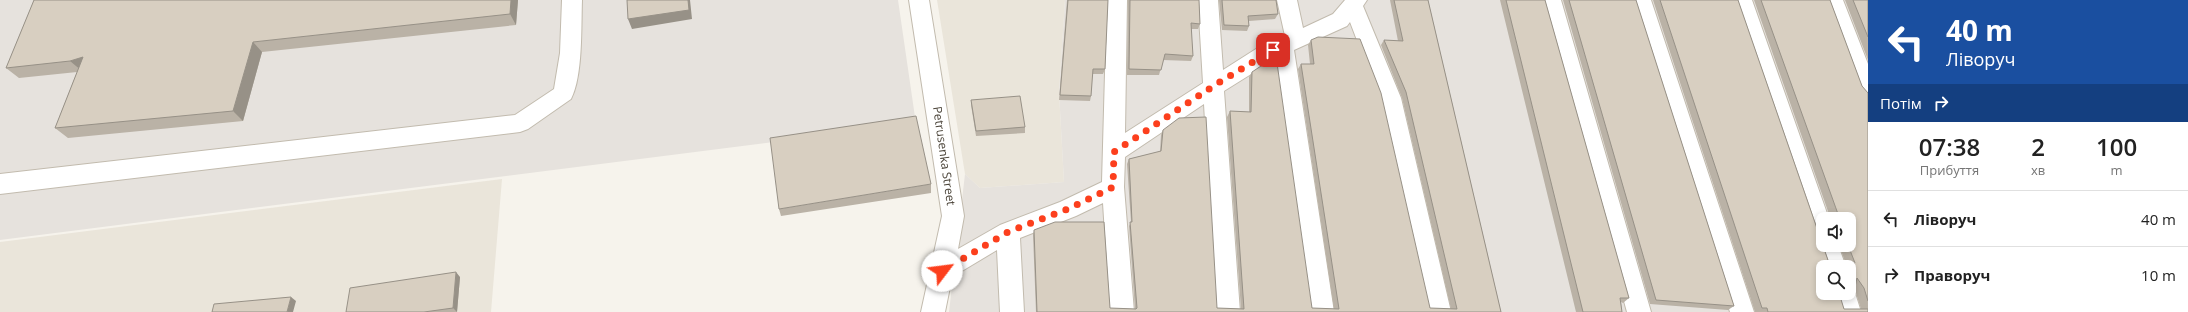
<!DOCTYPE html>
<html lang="uk">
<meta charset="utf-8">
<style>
:root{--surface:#fff;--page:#f6f6f6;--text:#222;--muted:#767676;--line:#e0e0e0}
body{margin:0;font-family:"Open Sans",sans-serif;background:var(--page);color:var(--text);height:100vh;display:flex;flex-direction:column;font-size:15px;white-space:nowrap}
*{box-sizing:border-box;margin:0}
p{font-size:13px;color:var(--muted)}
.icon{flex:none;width:22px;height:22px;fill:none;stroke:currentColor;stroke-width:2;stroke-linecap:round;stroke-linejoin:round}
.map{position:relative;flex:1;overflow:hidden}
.sheet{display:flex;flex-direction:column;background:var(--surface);width:320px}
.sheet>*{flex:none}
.top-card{background:#1a4fa0;color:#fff;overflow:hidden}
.buttons{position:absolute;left:1816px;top:212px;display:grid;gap:8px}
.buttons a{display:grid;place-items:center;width:40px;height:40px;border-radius:8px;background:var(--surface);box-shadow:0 2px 6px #0003;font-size:20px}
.pin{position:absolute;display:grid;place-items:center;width:34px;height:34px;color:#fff;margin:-17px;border-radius:8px;box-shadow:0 2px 6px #0006}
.me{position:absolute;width:44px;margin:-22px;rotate:60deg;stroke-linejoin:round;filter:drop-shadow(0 0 3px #0008)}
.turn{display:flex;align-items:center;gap:14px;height:84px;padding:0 12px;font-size:18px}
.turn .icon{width:52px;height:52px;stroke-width:2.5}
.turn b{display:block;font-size:28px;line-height:34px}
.then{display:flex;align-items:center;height:38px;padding:0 12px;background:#0003;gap:8px;font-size:15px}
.eta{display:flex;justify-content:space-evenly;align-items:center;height:68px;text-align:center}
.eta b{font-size:24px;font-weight:600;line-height:28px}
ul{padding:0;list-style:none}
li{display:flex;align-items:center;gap:12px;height:56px;padding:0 12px;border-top:1px solid var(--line)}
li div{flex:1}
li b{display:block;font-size:15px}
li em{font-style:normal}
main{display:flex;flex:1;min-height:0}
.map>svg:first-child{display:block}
.residential{fill:#eae5da}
.industrial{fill:#e6e2dd;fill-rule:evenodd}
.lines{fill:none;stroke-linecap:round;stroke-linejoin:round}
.minor-casing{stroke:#c2bbae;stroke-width:2}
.minor{fill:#fff;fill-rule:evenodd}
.wall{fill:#bab2a6;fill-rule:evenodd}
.shaded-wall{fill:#979187}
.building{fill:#d8cfc1;stroke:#979187}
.route{stroke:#fc3f1d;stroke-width:7;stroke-dasharray:0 12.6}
.labels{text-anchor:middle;stroke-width:3;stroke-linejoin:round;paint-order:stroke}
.street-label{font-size:12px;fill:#4b4439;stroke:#fff}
</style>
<main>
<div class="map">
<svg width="1868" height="312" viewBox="0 0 1868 312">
<rect width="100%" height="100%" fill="#f6f3ec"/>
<path class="residential" d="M 937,0 L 1065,0 L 1059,92 L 1064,182 L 980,188 L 965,174 Z
M 502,179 L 491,312 L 0,312 L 0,242 Z"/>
<path class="industrial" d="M 0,0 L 898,0 L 916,124 L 0,240 Z
M 1065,0 L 1868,0 L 1868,312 L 949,312 L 965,174 L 980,188 L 1064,182 L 1059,92 ZM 1823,219 L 1849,219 L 1849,245 L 1823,245 ZM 1823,267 L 1849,267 L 1849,293 L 1823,293 Z"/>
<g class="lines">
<defs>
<path id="minor" d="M 562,0 L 582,0 C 581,27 583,76 571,99 L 528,129 L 520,132 L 0,194 L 0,174 L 515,115 L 554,89 L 560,53 Z
M 909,0 L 929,0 L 964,216 L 958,249 L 1000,225 L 1060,202 L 1102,182 L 1107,0 L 1127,0 L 1125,133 L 1203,83 L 1198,0 L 1218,0 L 1223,70 L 1256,49 L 1285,36 L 1277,0 L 1297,0 L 1303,28 L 1333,14 L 1345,0 L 1367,0 L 1363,6 L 1401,98 L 1451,312 L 1427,312 L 1379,98 L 1350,22 L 1347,26 L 1294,50 L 1334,312 L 1310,312 L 1275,59 L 1224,91 L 1240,312 L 1216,312 L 1204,104 L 1125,157 L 1124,187 L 1134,312 L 1110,312 L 1103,203 L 1076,216 L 1020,238 L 1024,312 L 1000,312 L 997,250 L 952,277 L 945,312 L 921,312 L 942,216 Z
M 1541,0 L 1561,0 L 1651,312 L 1627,312 Z
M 1631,0 L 1651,0 L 1754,312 L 1730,312 Z
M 1732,0 L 1752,0 L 1829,219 L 1823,219 L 1823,245 L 1838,245 L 1846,267 L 1823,267 L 1823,269 L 1822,267 Z
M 1823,0 L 1843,0 L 1868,64 L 1868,100 L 1861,97 L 1857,91 Z
M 1849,284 L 1855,293 L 1861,312 L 1837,312 L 1831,293 L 1849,293 Z"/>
</defs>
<use href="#minor" class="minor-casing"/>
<use href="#minor" class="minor"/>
</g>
<path class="wall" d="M 34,0 L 518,0 L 516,25 L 262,52 L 243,121 L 68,138 L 55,128 L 77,72 L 19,78 L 6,68 Z
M 1067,0 L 1108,0 L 1105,69 L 1103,74 L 1092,74 L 1091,96 L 1090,101 L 1059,100 Z
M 1128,0 L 1199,0 L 1200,24 L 1198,29 L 1191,29 L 1193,56 L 1191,61 L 1163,60 L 1159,75 L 1127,75 Z
M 1219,0 L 1276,0 L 1278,14 L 1275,19 L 1249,21 L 1249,26 L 1247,31 L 1222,30 Z
M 1390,0 L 1428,0 L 1501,312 L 1036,312 L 1033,235 L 1034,230 L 1110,308 L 1135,309 L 1129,226 L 1131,222 L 1127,164 L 1129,159 L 1160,152 L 1161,135 L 1163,130 L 1217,308 L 1241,309 L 1227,117 L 1230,111 L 1249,112 L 1249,77 L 1252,72 L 1312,308 L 1334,309 L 1298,69 L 1301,64 L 1310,64 L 1308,45 L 1311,40 L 1430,308 L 1451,309 L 1402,98 L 1381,45 L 1384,40 L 1398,41 Z
M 1500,0 L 1545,0 L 1629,298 L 1623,303 L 1621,302 L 1622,312 L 1576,312 Z
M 1563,0 L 1636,0 L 1734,306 L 1728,310 L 1650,304 Z
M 1653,0 L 1738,0 L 1830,265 L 1832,264 L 1846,264 L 1839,245 L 1849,245 L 1849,219 L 1827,219 L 1830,217 L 1754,0 L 1830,0 L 1862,86 L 1868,93 L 1868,312 L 1755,312 ZM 1823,267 L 1849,267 L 1849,291 L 1853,288 L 1856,293 L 1861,309 L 1844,309 Z
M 1845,0 L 1868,0 L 1868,60 Z
M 971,100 L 1025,127 L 1025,133 L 976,136 L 971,105 Z
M 931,184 L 931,193 L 781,216 L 779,209 Z
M 460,277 L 457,312 L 346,312 Z"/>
<path class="shaded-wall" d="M 511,0 L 518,0 L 516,25 L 510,14 Z
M 688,0 L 690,0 L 692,19 L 632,29 L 628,19 Z
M 253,42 L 262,52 L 243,121 L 233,111 Z
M 83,57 L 82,71 L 70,61 Z
M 456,272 L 460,277 L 457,312 L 453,308 Z
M 291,297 L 296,301 L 293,312 L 287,312 Z"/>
<path class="building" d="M 34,0 L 511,0 L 510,14 L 253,42 L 233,111 L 55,128 L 83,57 L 70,61 L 6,68 Z
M 627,0 L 688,0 L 689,10 L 628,19 Z
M 1068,0 L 1108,0 L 1105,69 L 1093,69 L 1091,96 L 1060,95 Z
M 1130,0 L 1199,0 L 1200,24 L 1191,23 L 1193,56 L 1165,54 L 1161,70 L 1129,69 Z
M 1222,0 L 1276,0 L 1278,14 L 1248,16 L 1249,26 L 1224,25 Z
M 1394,0 L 1428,0 L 1501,312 L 1037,312 L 1034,230 L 1055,222 L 1104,222 L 1110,308 L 1136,309 L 1137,308 L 1130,222 L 1132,222 L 1129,159 L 1161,151 L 1163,130 L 1179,118 L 1206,117 L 1217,308 L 1244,309 L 1230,111 L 1251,112 L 1252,72 L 1267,62 L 1277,63 L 1312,308 L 1339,309 L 1301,64 L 1314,64 L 1311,40 L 1318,37 L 1360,39 L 1381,93 L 1430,308 L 1457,309 L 1406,92 L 1384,40 L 1403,41 Z
M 1506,0 L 1545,0 L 1629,298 L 1620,298 L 1622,312 L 1583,312 Z
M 1569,0 L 1636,0 L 1734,306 L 1656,300 Z
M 1660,0 L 1738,0 L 1830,266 L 1832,264 L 1855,263 L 1848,245 L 1849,245 L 1849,219 L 1832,219 L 1832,216 L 1838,214 L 1761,0 L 1830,0 L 1862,86 L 1868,93 L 1868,301 L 1864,288 L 1857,278 L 1855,287 L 1849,287 L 1849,267 L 1823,267 L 1823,293 L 1839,293 L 1844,309 L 1868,309 L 1868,312 L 1768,312 L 1767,308 L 1762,308 Z
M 1853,0 L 1868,0 L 1868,37 Z
M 1020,96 L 1025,127 L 976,131 L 971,100 Z
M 916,116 L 931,184 L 779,209 L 770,138 Z
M 456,272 L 453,308 L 424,312 L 346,312 L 350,288 Z
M 291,297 L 287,312 L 212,312 L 214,304 Z"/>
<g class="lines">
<path class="route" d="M 942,271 L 1008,232 L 1068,209 L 1113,187 L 1114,152 L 1215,85 L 1273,50"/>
</g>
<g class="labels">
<g class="street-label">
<text transform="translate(944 156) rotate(82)" y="4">Petrusenka Street</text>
</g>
</g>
</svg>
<div class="buttons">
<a><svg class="icon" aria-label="sound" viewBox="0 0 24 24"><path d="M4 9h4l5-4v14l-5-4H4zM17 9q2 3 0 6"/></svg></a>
<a><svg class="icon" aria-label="search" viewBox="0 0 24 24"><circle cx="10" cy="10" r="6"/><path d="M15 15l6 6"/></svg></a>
</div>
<div class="pin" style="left:1273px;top:50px;background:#d93025"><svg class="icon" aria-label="arrive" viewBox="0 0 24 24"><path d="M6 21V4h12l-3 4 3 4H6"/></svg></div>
<svg class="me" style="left:942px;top:271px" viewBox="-20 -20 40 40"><circle r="19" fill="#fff"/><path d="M0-13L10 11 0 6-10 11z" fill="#fc3f1d"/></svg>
</div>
<section class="sheet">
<div class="top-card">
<div class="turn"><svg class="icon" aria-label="left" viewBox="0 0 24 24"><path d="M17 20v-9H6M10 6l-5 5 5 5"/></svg><div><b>40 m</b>Ліворуч</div></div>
<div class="then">Потім<svg class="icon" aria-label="right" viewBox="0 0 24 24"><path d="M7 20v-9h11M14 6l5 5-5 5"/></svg></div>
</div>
<div class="eta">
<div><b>07:38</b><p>Прибуття</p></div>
<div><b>2</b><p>хв</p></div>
<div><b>100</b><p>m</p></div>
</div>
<ul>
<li><svg class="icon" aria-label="left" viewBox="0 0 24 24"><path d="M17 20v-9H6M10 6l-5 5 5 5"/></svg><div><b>Ліворуч</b></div><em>40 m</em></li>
<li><svg class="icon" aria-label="right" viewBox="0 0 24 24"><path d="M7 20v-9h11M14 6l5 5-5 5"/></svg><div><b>Праворуч</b></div><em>10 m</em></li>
</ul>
</section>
</main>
